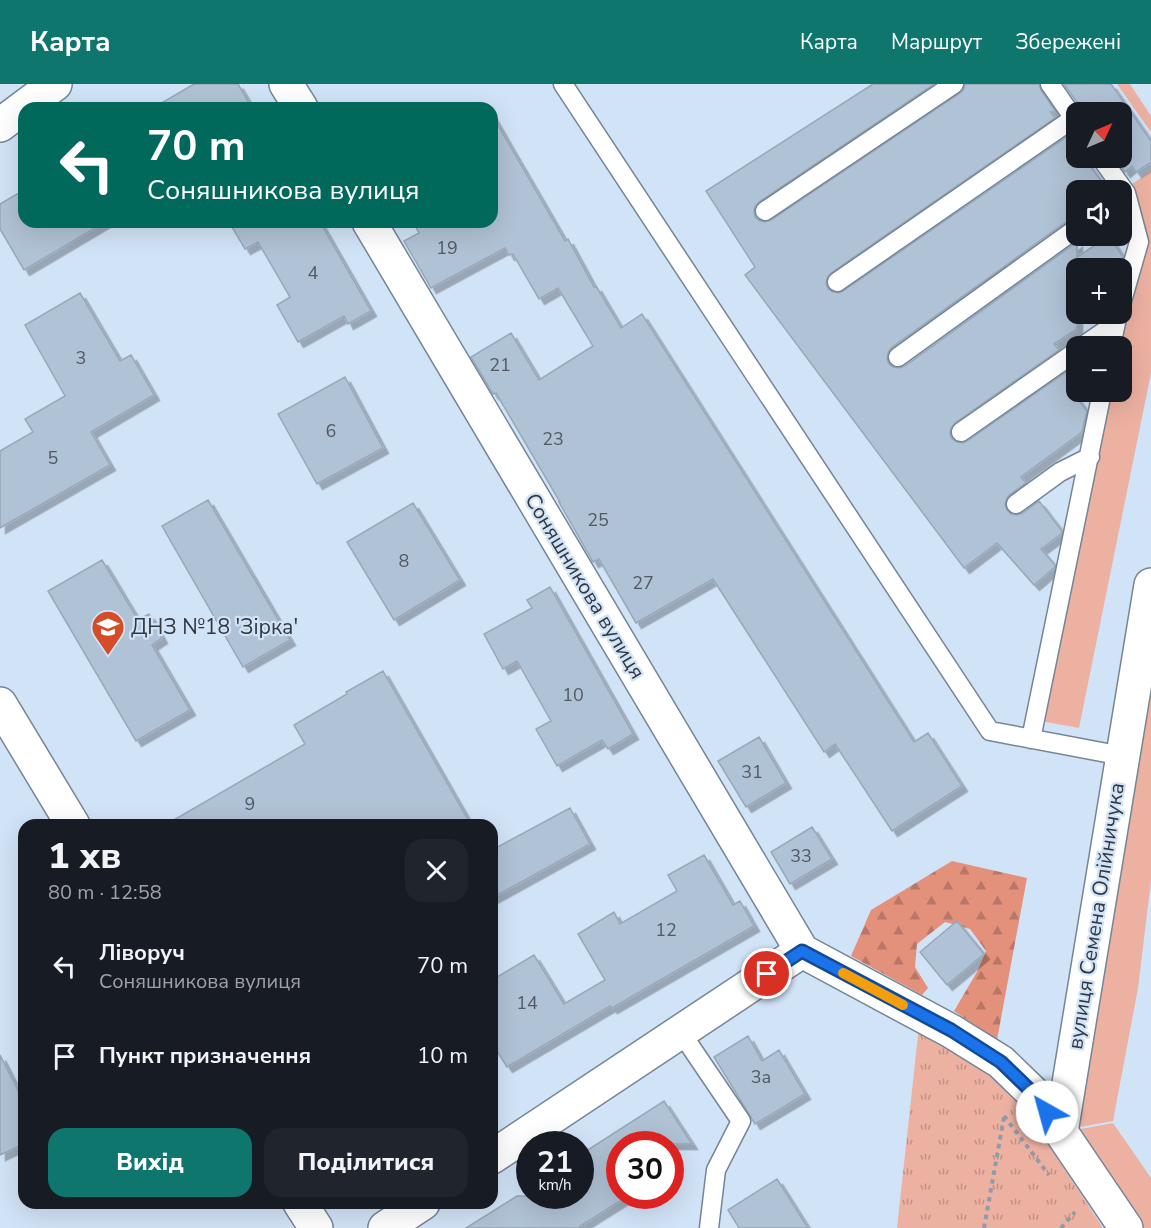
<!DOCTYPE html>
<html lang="uk">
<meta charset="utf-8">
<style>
:root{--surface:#171b24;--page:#20242c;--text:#f1f3f6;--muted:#9ea1a6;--accent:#0f766e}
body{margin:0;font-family:"Nunito Sans",sans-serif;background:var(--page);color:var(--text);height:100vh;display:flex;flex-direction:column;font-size:22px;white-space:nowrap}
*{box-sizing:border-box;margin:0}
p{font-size:20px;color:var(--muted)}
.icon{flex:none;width:33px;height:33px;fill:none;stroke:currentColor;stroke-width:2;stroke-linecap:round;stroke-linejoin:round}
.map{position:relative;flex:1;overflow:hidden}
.details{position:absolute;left:18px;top:735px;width:480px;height:390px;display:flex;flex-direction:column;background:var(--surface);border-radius:18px;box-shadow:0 6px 24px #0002}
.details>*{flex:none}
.hud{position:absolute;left:18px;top:18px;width:480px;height:126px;border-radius:18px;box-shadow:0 6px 24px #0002;background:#00695c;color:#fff;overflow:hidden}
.needle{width:39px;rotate:46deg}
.tools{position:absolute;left:1066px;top:18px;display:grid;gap:12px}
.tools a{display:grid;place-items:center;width:66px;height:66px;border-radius:12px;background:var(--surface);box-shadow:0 6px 24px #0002;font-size:30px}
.speed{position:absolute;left:516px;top:1047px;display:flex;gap:12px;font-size:30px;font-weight:700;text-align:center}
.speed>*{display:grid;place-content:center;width:78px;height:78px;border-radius:50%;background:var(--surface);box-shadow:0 6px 24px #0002;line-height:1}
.speed small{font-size:15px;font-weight:400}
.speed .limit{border:9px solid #d22;background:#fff;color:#111}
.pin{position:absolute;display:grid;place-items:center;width:51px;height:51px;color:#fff;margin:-26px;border:3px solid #fff;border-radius:50%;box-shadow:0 2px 6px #0007}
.me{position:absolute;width:66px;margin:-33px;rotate:322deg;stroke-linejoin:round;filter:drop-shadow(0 0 4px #0008)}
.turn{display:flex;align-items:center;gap:21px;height:126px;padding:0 30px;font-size:27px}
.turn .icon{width:78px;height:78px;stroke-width:2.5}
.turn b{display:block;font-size:42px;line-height:51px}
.round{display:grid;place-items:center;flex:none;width:63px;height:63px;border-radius:18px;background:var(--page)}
.headline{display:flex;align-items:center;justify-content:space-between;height:102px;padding:0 30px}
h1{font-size:36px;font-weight:800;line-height:45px}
.button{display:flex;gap:12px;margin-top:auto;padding:12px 30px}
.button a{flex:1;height:69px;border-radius:18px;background:var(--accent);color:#fff;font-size:24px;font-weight:800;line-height:69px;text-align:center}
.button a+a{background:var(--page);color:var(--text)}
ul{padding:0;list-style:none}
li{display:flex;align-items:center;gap:18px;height:90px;padding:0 30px}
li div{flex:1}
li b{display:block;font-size:22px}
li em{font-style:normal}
header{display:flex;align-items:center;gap:36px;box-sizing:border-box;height:84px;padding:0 30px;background:var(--accent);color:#fff}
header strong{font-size:28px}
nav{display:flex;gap:33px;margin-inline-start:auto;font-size:21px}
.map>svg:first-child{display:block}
.grass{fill:#edb1a2}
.forest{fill:url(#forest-firs)}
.park{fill:url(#park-tufts)}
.building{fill:#b0c2d5;stroke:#97a8bb;stroke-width:1.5;filter:url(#shadow)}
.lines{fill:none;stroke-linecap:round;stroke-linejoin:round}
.service-casing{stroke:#748596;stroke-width:21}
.minor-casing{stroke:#748596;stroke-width:36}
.path{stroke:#8e9baa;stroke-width:4;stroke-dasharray:4.5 4.5;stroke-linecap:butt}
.service{stroke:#fff;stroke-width:18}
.minor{stroke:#fff;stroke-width:33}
.route-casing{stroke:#114b97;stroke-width:15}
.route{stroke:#1a73e8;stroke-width:10}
.slow{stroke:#f59e0b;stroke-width:10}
.labels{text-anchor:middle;stroke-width:4.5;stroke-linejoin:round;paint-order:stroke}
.number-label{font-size:18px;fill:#515a64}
.street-label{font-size:21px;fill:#31383f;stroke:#d1e3f7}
.poi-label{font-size:21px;fill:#31383f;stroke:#d1e3f7;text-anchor:start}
</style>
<header>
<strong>Карта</strong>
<nav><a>Карта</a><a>Маршрут</a><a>Збережені</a></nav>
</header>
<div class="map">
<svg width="1151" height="1144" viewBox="0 0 1151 1144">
<defs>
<pattern id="forest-firs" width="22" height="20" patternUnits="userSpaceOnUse" patternTransform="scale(1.5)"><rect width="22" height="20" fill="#e4917c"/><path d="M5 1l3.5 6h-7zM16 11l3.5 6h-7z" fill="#b97767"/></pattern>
<pattern id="park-tufts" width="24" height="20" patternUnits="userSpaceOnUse" patternTransform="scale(1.5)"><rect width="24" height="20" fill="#edb1a2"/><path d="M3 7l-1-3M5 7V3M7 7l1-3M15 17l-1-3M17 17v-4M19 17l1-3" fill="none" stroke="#c19185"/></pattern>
<filter id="shadow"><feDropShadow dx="5.5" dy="5.5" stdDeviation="0" flood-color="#0004"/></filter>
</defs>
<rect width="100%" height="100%" fill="#d1e3f7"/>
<path class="grass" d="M 1117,0 L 1130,0 L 1151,32 L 1151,48 Z
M 1151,87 L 1151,289 L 1079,644 L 1040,637 L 1100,308 L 1122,308 L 1122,262 L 1109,262 L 1122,230 L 1122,210 L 1135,161 L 1122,107 Z
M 1151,511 L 1151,797 L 1138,904 L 1113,1037 L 1063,1046 Z
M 1113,1039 L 1151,1094 L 1151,1144 L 1131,1144 L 1065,1048 Z"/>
<path class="forest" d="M 952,777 L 1027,794 L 997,956 L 954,927 L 977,888 L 986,867 L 970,845 L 945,838 L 917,860 L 915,883 L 928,904 L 922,911 L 851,872 L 871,826 Z"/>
<path class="park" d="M 919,942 L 1009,1002 L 1029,1031 L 1103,1144 L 897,1144 Z"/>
<path class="building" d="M 194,0 L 238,0 L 252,24 L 153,24 Z
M 873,0 L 934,0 L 759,118 L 755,122 L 754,127 L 755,133 L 760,137 L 765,138 L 771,136 L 960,9 L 964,5 L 965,0 L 1039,0 L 1041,6 L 1056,28 L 1051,28 L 1055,34 L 831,189 L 827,194 L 826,200 L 828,205 L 833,208 L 838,209 L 843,207 L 1068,52 L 1077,64 L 1077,74 L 1084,74 L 1108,106 L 1077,106 L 1077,133 L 1070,135 L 891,264 L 888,269 L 887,275 L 889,280 L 893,283 L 899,284 L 905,282 L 1077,158 L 1077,173 L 1109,152 L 1123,173 L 1120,184 L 1077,184 L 1077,245 L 1054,260 L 1059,266 L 955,339 L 951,344 L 950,350 L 952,355 L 957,358 L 963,359 L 967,357 L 1072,284 L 1077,292 L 1077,314 L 1087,327 L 1082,348 L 1021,393 L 1026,399 L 1009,411 L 1006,416 L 1005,421 L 1007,426 L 1011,430 L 1017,431 L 1023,429 L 1039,417 L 1062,447 L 1061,450 L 1041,465 L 1055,481 L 1055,483 L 1034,501 L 997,459 L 964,484 L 745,191 L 755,183 L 706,107 Z
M 1064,0 L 1111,0 L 1151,57 L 1151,78 L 1136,88 L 1132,82 L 1125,88 L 1122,84 L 1122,28 L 1084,28 Z
M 492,31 L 565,157 L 568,155 L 594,203 L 596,202 L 621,244 L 642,230 L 914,658 L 928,649 L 962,702 L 892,747 L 835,660 L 824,668 L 713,495 L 636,539 L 599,475 L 593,478 L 559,418 L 560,418 L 496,309 L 493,310 L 471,273 L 511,249 L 539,296 L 593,262 L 558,204 L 539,215 L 513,170 L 509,171 L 505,164 L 431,204 L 404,157 L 419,149 L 413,138 L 492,138 Z
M 24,106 L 24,138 L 105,138 L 24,186 L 0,145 L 0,120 Z
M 229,138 L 320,138 L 371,227 L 348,240 L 344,232 L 298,258 L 277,221 L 290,213 L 258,158 L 245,165 Z
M 80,209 L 120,277 L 131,271 L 154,311 L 91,348 L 110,381 L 0,444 L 0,367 L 33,348 L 25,335 L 65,312 L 25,241 Z
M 345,293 L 383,364 L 317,400 L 278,330 Z
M 208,416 L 290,556 L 243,583 L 162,442 Z
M 413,419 L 460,496 L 394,536 L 347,458 Z
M 102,476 L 138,536 L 149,530 L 162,554 L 152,561 L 190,626 L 136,657 L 48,507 Z
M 550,503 L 633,650 L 608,665 L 602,656 L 557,682 L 536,645 L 551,637 L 517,577 L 503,585 L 484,550 L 532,524 L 527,516 Z
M 383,587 L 471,741 L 165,741 L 305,660 L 294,641 L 347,610 L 346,608 Z
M 759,653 L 786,699 L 746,723 L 718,677 Z
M 570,724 L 590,760 L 492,814 L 492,766 Z
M 812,743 L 832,775 L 790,800 L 771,768 Z
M 704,771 L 733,821 L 740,817 L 754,842 L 612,924 L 610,922 L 507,983 L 492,959 L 492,896 L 534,871 L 564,920 L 605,896 L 578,850 L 614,828 L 620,840 L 677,807 L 668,791 Z
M 957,837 L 984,870 L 947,901 L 920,868 Z
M 748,952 L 762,977 L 779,966 L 805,1010 L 755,1040 L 714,973 Z
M 0,971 L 24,1018 L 24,1060 L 0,1071 Z
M 664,1017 L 692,1060 L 620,1060 L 620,1112 L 628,1112 L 580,1142 L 578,1144 L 466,1144 L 517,1112 L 580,1112 L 580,1071 Z
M 777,1095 L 808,1144 L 739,1144 L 728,1126 Z"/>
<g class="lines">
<defs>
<path id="service" d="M 563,0 L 990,647 L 1123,672
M 1050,0 L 1077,39
M 1101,74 L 1126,109 L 1139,158 L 1122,217
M 765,127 L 954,0
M 837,198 L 1074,34
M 1083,262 L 1115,240
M 1111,262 L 1117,234
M 898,273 L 1077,144
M 961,348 L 1077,267
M 1016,420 L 1060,388 L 1090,373
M 1031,655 L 1102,308
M 680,947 L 741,1037 L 716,1086 L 709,1144"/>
<path id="minor" d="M 286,0 L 301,24
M 0,41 L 55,0
M 369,138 L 802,867 L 492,1073
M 0,620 L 73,741
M 802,867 L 951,947 L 1001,978 L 1033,1009 L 1061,1048
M 300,1119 L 316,1144
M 385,1144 L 423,1119
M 1126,1144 L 1061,1048 L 1151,501"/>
</defs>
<use href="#service" class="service-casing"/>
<use href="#minor" class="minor-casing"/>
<path class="path" d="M 1004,1032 L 1049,1091
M 984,1144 L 1004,1033
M 1061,1144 L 1075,1128"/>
<use href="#service" class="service"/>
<use href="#minor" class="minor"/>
</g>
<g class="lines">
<defs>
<path id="route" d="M 767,890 L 802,867 L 951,946 L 1001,978 L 1033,1009 L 1047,1028"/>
</defs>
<use href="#route" class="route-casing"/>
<use href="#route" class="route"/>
<path class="slow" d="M 843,889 L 903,921"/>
</g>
<defs>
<symbol id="school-pin" viewBox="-11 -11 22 30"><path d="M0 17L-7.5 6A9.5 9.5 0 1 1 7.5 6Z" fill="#d54c28" stroke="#d1e3f7"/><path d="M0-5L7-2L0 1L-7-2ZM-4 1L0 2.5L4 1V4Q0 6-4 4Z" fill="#fff"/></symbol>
</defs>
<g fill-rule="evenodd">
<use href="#school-pin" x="89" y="524" width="38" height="52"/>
</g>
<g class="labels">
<g class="number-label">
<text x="447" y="170">19</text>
<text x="313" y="195">4</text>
<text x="81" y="280">3</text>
<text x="500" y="287">21</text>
<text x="331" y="353">6</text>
<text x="553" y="361">23</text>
<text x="53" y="380">5</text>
<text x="598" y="442">25</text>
<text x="404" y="483">8</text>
<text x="643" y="505">27</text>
<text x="573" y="617">10</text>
<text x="752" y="694">31</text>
<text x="250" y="726">9</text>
<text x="801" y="778">33</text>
<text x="666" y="852">12</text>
<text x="527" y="925">14</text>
<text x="761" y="999">3а</text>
</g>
<g class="street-label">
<text transform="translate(585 502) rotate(59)" y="7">Соняшникова вулиця</text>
<text transform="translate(1096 832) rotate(-81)" y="7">вулиця Семена Олійничука</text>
</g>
<g class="poi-label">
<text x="131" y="550">ДНЗ №18 'Зірка'</text>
</g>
</g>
</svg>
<div class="tools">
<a><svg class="needle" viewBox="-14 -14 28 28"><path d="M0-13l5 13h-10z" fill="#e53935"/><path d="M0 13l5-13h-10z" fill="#9ea1a6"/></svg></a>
<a><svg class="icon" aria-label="sound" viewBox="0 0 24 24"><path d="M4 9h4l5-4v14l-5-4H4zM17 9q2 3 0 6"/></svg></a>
<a>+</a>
<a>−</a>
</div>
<div class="speed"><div>21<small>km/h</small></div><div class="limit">30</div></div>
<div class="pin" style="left:767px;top:890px;background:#d93025"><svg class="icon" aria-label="arrive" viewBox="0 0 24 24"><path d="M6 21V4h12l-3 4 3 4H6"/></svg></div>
<svg class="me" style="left:1047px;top:1028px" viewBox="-20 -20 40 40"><circle r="19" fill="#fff"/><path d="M0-13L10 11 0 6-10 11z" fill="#1a73e8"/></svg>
<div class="hud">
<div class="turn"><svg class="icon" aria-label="left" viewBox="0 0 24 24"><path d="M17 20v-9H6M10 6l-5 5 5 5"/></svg><div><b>70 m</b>Соняшникова вулиця</div></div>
</div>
<section class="details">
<div class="headline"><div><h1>1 хв</h1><p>80 m · 12:58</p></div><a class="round"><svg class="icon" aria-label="close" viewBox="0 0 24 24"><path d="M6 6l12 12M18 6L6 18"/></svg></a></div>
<ul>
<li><svg class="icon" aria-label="left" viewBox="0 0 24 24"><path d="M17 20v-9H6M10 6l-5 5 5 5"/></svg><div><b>Ліворуч</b><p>Соняшникова вулиця</p></div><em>70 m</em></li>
<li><svg class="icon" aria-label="arrive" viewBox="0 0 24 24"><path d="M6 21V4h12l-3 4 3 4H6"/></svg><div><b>Пункт призначення</b></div><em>10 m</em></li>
</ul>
<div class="button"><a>Вихід</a><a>Поділитися</a></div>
</section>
</div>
